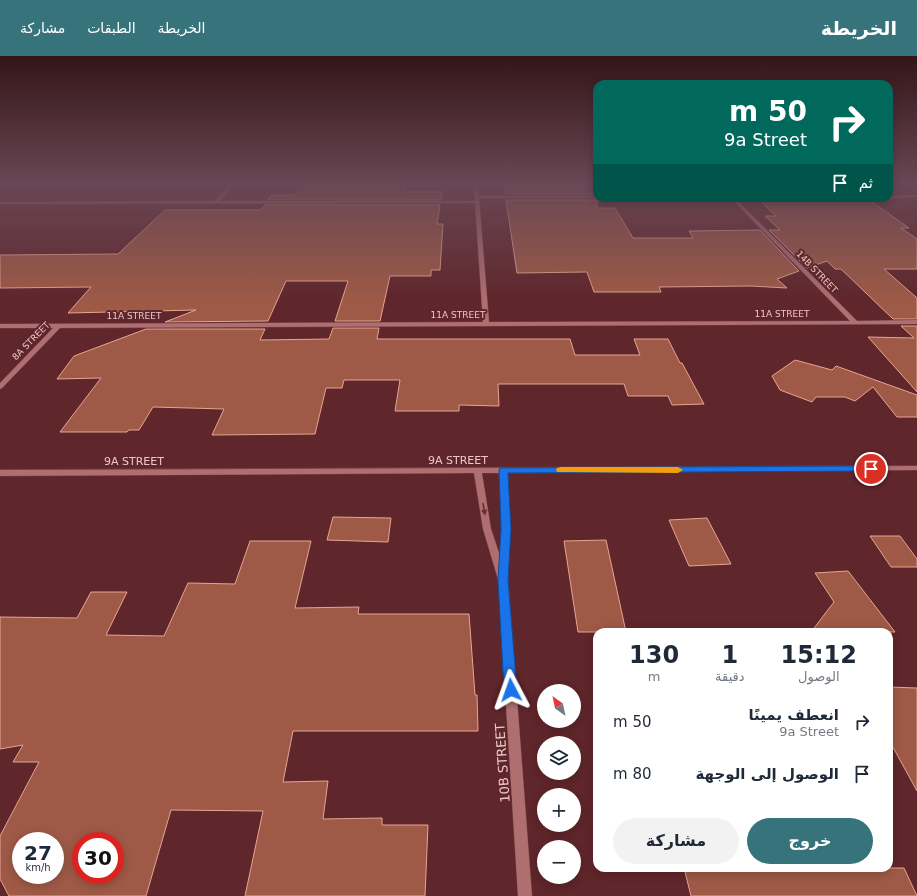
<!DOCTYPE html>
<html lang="ar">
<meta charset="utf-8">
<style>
:root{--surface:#fff;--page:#f2f2f3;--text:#1f2937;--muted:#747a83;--accent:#36737b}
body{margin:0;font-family:"DejaVu Sans",Cairo,sans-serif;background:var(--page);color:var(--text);direction:rtl;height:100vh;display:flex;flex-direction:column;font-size:15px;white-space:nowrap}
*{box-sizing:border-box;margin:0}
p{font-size:13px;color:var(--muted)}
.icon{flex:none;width:22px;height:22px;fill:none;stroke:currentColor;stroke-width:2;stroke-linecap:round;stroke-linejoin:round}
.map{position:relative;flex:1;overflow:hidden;direction:ltr}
.details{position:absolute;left:593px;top:572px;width:300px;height:244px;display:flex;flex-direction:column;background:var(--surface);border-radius:12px;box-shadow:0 2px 10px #0003;direction:rtl}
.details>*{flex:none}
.banner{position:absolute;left:593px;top:24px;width:300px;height:122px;border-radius:12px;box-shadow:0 2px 10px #0003;direction:rtl;background:#00695c;color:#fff;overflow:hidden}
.needle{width:26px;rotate:327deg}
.tools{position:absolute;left:537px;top:628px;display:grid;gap:8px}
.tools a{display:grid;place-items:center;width:44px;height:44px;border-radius:50%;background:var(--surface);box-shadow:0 2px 10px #0003;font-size:20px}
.speed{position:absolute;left:12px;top:776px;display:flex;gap:8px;font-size:20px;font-weight:700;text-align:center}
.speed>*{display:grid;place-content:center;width:52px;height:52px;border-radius:50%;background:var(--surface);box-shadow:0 2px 10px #0003;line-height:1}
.speed small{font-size:10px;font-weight:400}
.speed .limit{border:6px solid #d22;background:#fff;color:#111}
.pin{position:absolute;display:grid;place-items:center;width:34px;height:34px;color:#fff;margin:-17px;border:2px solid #fff;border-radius:50%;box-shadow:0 1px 4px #0007}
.me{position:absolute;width:44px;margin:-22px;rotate:356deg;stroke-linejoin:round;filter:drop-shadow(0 0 3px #0008)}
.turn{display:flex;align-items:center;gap:14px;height:84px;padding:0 20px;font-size:18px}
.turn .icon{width:52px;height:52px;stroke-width:2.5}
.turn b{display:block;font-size:28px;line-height:34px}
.then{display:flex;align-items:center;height:38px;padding:0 20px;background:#0003;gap:8px;font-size:15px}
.eta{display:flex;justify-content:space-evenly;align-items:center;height:68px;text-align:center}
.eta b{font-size:24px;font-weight:800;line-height:28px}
.button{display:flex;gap:8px;margin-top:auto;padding:8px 20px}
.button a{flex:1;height:46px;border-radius:24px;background:var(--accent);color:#fff;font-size:16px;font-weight:800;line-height:46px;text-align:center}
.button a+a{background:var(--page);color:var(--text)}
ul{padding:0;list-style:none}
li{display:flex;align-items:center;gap:12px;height:52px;padding:0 20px}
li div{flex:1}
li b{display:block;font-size:15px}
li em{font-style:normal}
header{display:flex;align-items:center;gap:24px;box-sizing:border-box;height:56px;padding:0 20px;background:var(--accent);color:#fff}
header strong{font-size:19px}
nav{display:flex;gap:22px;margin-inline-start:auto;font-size:14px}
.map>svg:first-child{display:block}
.building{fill:#9e5a46;stroke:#e7a591;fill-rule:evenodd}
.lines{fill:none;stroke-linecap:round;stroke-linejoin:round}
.lane-casing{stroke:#744349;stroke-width:1}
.street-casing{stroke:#744349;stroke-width:1}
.lane{fill:#af6e70;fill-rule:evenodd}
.street{fill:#af6e70;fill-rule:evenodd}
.oneway{fill:#672d32}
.route{fill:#1a73e8;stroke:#114b97}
.slow{fill:#f59e0b}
.labels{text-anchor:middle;stroke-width:4;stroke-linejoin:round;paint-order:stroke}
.far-street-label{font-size:9px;fill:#ebc7c7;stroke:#5f262b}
.street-label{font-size:11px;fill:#ebc7c7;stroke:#5f262b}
.near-street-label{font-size:13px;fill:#ebc7c7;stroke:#5f262b}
</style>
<header>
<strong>الخريطة</strong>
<nav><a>الخريطة</a><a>الطبقات</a><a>مشاركة</a></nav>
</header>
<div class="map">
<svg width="917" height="840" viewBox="0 0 917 840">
<rect width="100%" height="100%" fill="#5f262b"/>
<path class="building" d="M 301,129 L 406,129 L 405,136 L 442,136 L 441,144 L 268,144 L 271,139 L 295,139 Z
M 503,129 L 597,129 L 597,138 L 505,138 Z
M 758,143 L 868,143 L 909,172 L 901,172 L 917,183 L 917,213 L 884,213 L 917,242 L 917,263 L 893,263 L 841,213 L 835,213 L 827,205 L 807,212 L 769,174 L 780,174 L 765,160 L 776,160 Z
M 506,144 L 597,144 L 597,152 L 615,152 L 633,182 L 693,182 L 689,175 L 760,174 L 799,215 L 777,223 L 787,232 L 751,230 L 659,231 L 661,236 L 594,236 L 587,216 L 517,217 Z
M 265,149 L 440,149 L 437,168 L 443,168 L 440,214 L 431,214 L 431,220 L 390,220 L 380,265 L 335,265 L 348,225 L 286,225 L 268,265 L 165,266 L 196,254 L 68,257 L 91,231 L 0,232 L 0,199 L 118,198 L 165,154 L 261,154 Z
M 901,270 L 917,270 L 917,336 L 868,281 L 914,282 Z
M 333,272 L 379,272 L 377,283 L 570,283 L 575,299 L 640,299 L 634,283 L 668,283 L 680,307 L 682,307 L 704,348 L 672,349 L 668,340 L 628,340 L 624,328 L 498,328 L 499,350 L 459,349 L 459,355 L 395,355 L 400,324 L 344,324 L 342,332 L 326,332 L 315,378 L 212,379 L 224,353 L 153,351 L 139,374 L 129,374 L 127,376 L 60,376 L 101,322 L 57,323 L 74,300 L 146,273 L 265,273 L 260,284 L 329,283 Z
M 795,304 L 832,314 L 836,310 L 917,339 L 917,361 L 897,361 L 873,331 L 855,345 L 845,341 L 816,341 L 812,346 L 780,334 L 772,320 Z
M 333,461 L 391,462 L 388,486 L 327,484 Z
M 707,462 L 731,508 L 689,510 L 669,464 Z
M 870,480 L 900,480 L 917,503 L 917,511 L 891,511 Z
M 606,484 L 626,576 L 578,576 L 564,485 Z
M 250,485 L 311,485 L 295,552 L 359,551 L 358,558 L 469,558 L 475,639 L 477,639 L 478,675 L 293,675 L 283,726 L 328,725 L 323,763 L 382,762 L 382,769 L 428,769 L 425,840 L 245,840 L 263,755 L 171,754 L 146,840 L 9,840 L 0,823 L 0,780 L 39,706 L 13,706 L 23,689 L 0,693 L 0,561 L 77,562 L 91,536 L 127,536 L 106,579 L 164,580 L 188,527 L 235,528 ZM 21,785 L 55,785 L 55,819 L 21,819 ZM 81,785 L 115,785 L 115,819 L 81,819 Z
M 848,515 L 895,576 L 811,576 L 834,546 L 815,517 Z
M 889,631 L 917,632 L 917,735 L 889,684 Z
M 684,812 L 904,812 L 917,840 L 691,840 Z"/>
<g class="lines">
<defs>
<path id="lane" d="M 917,139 L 917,141 L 889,142 L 888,142 L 889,140 Z
M 477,140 L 597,140 L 598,142 L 476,142 Z"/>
<path id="street" d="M 229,129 L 233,129 L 220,145 L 475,145 L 474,129 L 478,129 L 489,266 L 850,265 L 731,142 L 735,142 L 857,265 L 917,264 L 917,268 L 60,272 L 2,332 L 0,333 L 0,327 L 53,272 L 0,272 L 0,268 L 483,266 L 475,147 L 0,148 L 0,146 L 215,145 Z
M 917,410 L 917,414 L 507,417 L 510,473 L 508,524 L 532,840 L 518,840 L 498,523 L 483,473 L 474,417 L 0,420 L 0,414 ZM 482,417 L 499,417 L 502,473 L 500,500 L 491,473 Z"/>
</defs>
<use href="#lane" class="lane-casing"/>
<use href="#street" class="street-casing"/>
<use href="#lane" class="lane"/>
<use href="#street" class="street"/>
</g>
<defs><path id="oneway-solid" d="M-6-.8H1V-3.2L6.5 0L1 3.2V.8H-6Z"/></defs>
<use class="oneway" href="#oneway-solid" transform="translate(484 453) rotate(80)"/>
<linearGradient id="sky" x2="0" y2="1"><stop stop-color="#341518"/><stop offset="0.52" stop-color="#694755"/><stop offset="1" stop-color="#694755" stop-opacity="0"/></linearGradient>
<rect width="917" height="246" fill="url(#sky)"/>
<path class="route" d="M 871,410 L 875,413 L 874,415 L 508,417 L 511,473 L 508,524 L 517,634 L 515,638 L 511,640 L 506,638 L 504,634 L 498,524 L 501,473 L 499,414 L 500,412 Z"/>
<path class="slow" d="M 561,411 L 678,411 L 683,414 L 678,417 L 557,416 L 556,414 L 557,412 Z"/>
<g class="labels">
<g class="far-street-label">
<text transform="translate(817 216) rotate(46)" y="3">14B STREET</text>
<text x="782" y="261">11A STREET</text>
<text x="458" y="262">11A STREET</text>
<text x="134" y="263">11A STREET</text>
<text transform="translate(31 285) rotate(-46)" y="3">8A STREET</text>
</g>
<g class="street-label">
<text x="458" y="408">9A STREET</text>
<text x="134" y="409">9A STREET</text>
</g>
<g class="near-street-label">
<text transform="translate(502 707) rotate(-94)" y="5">10B STREET</text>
</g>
</g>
</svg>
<div class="tools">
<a><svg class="needle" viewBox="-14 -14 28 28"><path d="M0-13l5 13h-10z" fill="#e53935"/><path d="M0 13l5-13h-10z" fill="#747a83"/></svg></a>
<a><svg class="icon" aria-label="layers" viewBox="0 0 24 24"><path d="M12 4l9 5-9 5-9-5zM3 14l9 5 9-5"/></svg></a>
<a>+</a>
<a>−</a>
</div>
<div class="speed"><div>27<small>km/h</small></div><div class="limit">30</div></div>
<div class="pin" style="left:871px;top:413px;background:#d93025"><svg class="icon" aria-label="arrive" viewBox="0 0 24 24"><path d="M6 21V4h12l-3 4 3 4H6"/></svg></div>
<svg class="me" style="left:511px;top:634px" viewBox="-20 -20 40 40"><path d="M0-17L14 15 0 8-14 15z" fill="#1a73e8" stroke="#fff" stroke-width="4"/></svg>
<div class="banner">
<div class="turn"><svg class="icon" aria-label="right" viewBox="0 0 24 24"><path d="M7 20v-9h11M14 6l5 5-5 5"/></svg><div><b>50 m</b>9a Street</div></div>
<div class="then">ثم<svg class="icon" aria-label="arrive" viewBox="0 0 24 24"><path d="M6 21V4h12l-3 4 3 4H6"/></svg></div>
</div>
<section class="details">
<div class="eta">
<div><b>15:12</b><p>الوصول</p></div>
<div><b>1</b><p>دقيقة</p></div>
<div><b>130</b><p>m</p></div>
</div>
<ul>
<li><svg class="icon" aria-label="right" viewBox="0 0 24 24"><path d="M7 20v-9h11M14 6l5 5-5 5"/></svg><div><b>انعطف يمينًا</b><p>9a Street</p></div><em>50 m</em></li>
<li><svg class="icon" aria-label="arrive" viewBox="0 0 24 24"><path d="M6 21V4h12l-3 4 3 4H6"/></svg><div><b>الوصول إلى الوجهة</b></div><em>80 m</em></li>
</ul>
<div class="button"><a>خروج</a><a>مشاركة</a></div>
</section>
</div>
